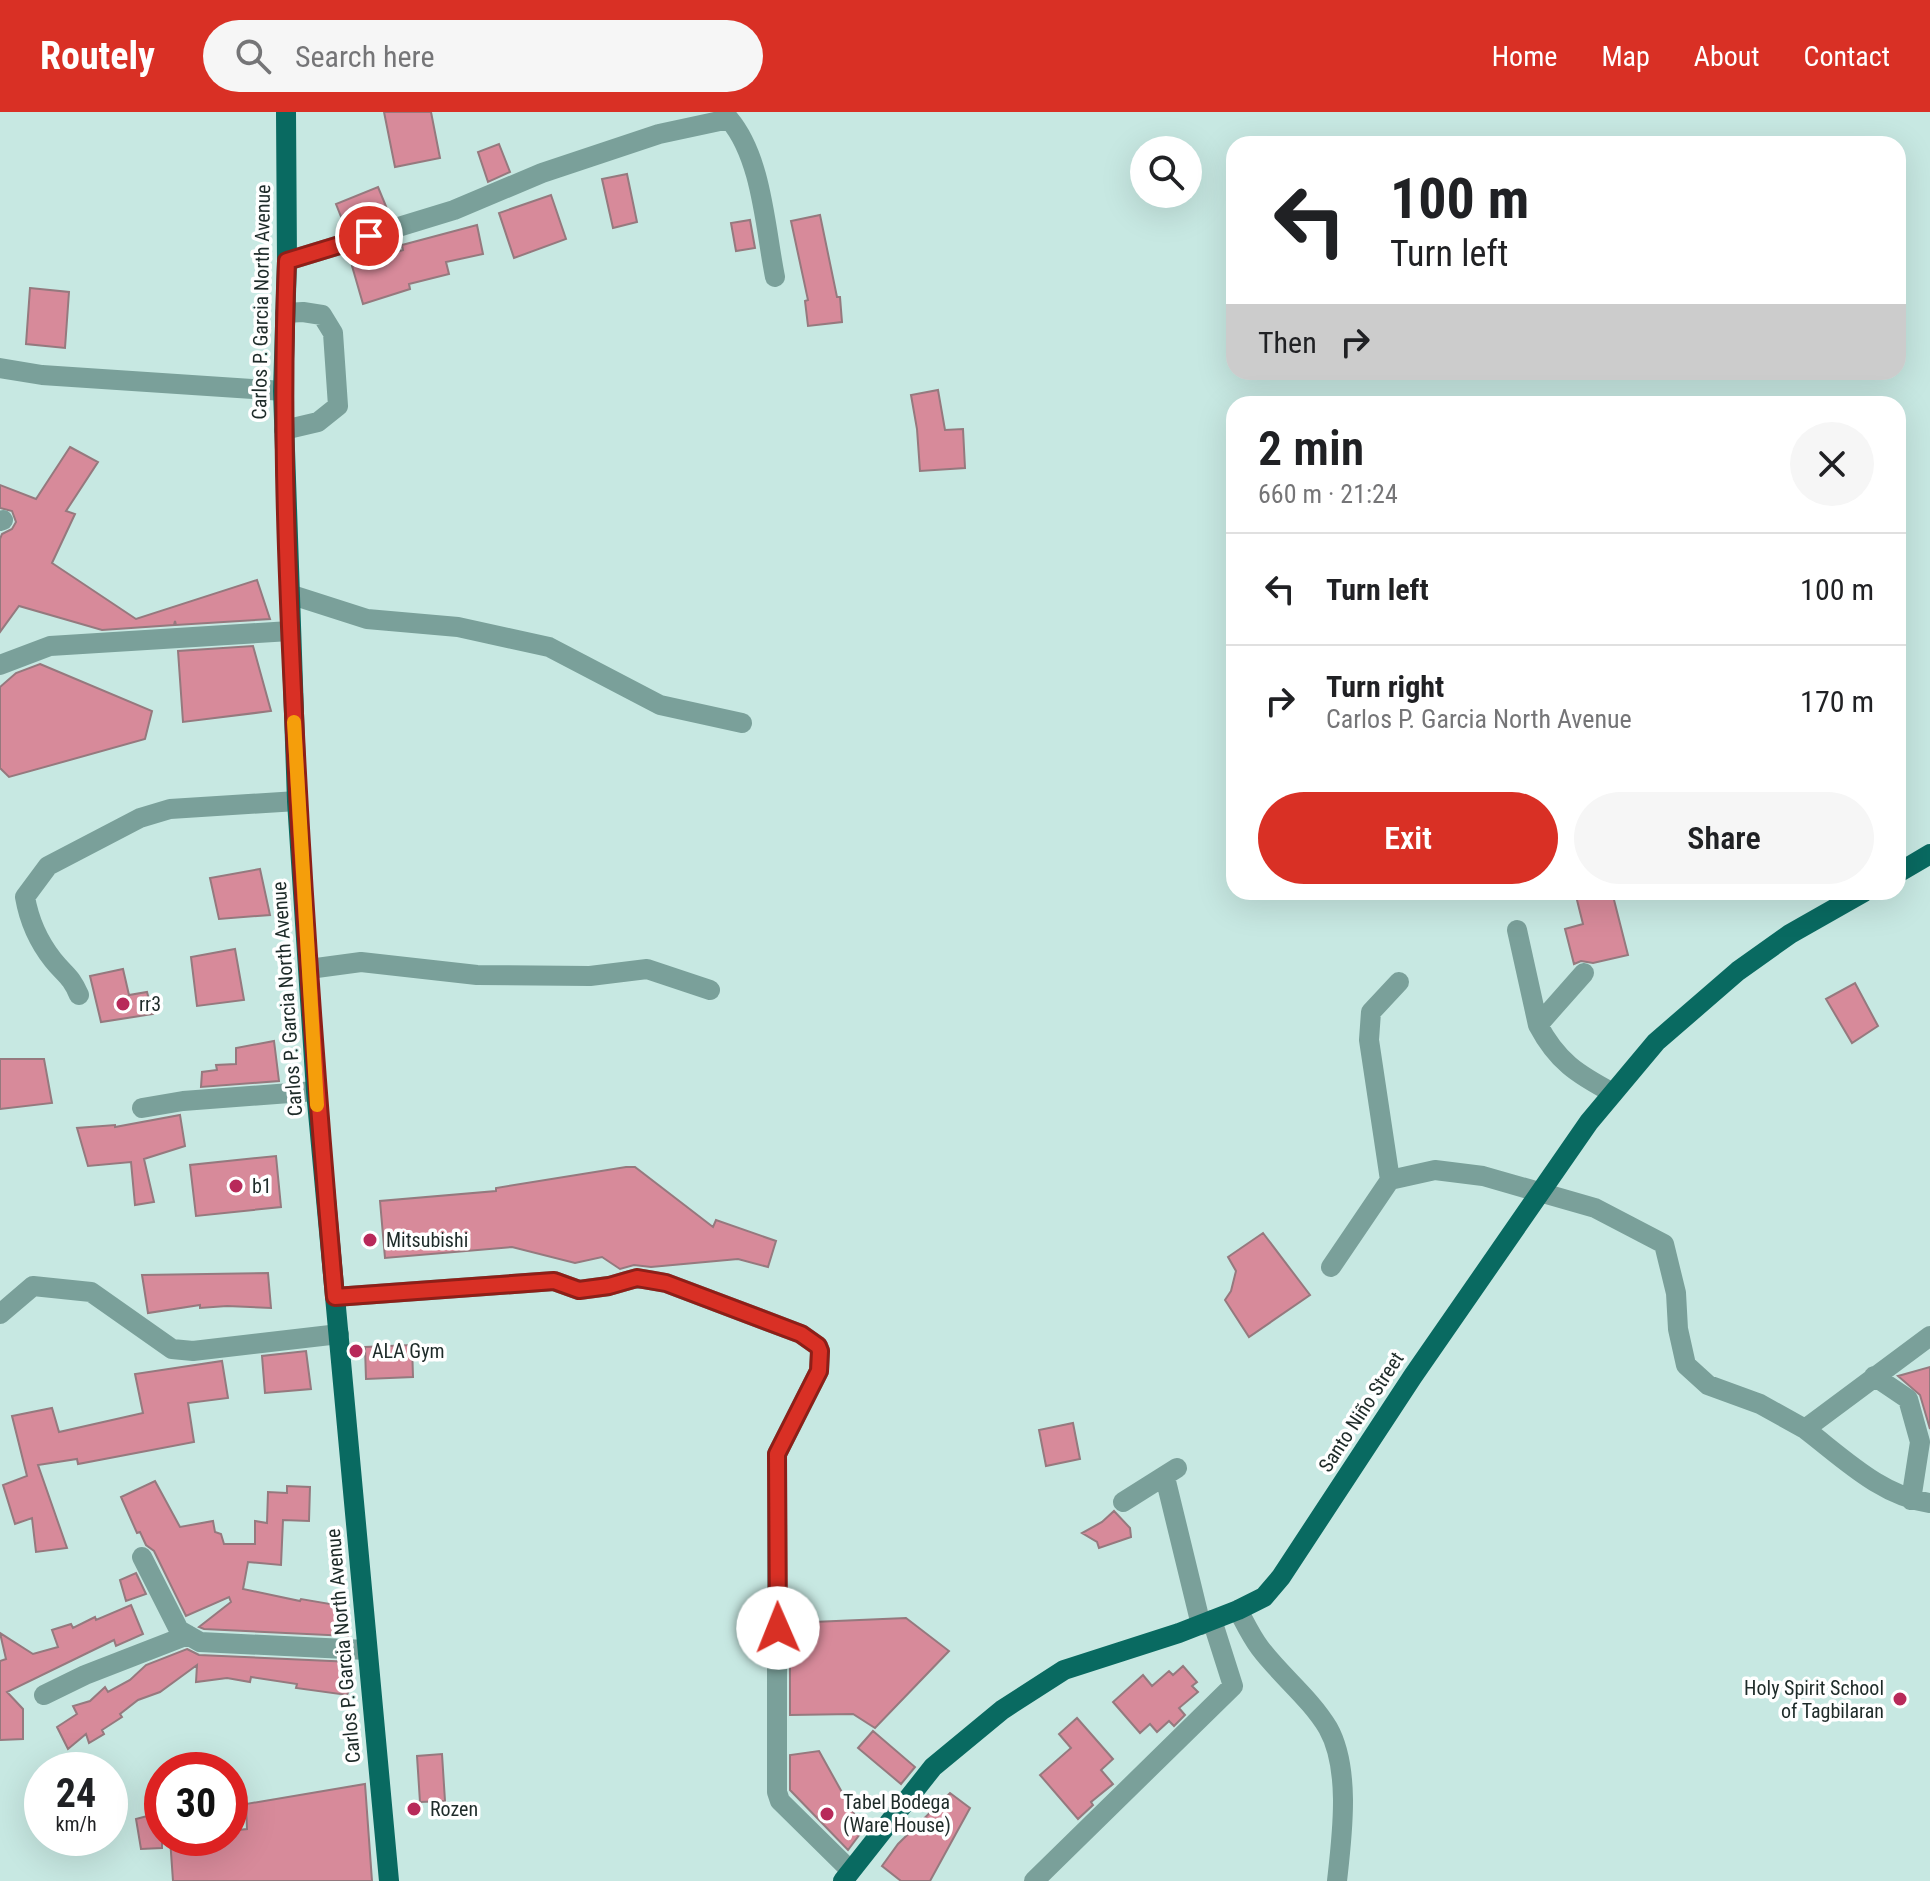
<!DOCTYPE html>
<meta charset="utf-8">
<style>
:root{--surface:#fff;--page:#f6f6f6;--text:#202124;--muted:#757577;--line:#e0e0e0;--accent:#d93025}
body{margin:0;font-family:"Roboto Condensed",sans-serif;background:var(--page);color:var(--text);height:100vh;display:flex;flex-direction:column;font-size:30px;white-space:nowrap}
*{box-sizing:border-box;margin:0}
p{font-size:26px;color:var(--muted)}
.icon{flex:none;width:44px;height:44px;fill:none;stroke:currentColor;stroke-width:2;stroke-linecap:round;stroke-linejoin:round}
.map{position:relative;flex:1;overflow:hidden}
.panel{position:absolute;left:1226px;top:284px;width:680px;height:504px;display:flex;flex-direction:column;background:var(--surface);border-radius:24px;box-shadow:0 8px 32px #0002}
.panel>*{flex:none}
.guide{position:absolute;left:1226px;top:24px;width:680px;height:244px;border-radius:24px;box-shadow:0 8px 32px #0002;background:#fff;color:var(--text);overflow:hidden}
.buttons{position:absolute;left:1130px;top:24px;display:grid;gap:16px}
.buttons a{display:grid;place-items:center;width:72px;height:72px;border-radius:50%;background:var(--surface);box-shadow:0 8px 32px #0002;font-size:40px}
.speed{position:absolute;left:24px;top:1640px;display:flex;gap:16px;font-size:40px;font-weight:700;text-align:center}
.speed>*{display:grid;place-content:center;width:104px;height:104px;border-radius:50%;background:var(--surface);box-shadow:0 8px 32px #0002;line-height:1}
.speed small{font-size:20px;font-weight:400}
.speed .limit{border:12px solid #d22;background:#fff;color:#111}
.pin{position:absolute;display:grid;place-items:center;width:68px;height:68px;color:#fff;margin:-34px;border:4px solid #fff;border-radius:50%;box-shadow:0 2px 8px #0007}
.me{position:absolute;width:88px;margin:-44px;rotate:359deg;stroke-linejoin:round;filter:drop-shadow(0 0 6px #0008)}
.turn{display:flex;align-items:center;gap:28px;height:168px;padding:0 32px;font-size:36px}
.turn .icon{width:104px;height:104px;stroke-width:2.5}
.turn b{display:block;font-size:56px;line-height:68px}
.then{display:flex;align-items:center;height:76px;padding:0 32px;background:#0003;gap:16px;font-size:30px}
.round{display:grid;place-items:center;flex:none;width:84px;height:84px;border-radius:42px;background:var(--page)}
.overview{display:flex;align-items:center;justify-content:space-between;height:136px;padding:0 32px}
h1{font-size:48px;font-weight:600;line-height:60px}
.action{display:flex;gap:16px;margin-top:auto;padding:16px 32px}
.action a{flex:1;height:92px;border-radius:48px;background:var(--accent);color:#fff;font-size:32px;font-weight:600;line-height:92px;text-align:center}
.action a+a{background:var(--page);color:var(--text)}
ul{padding:0;list-style:none}
li{display:flex;align-items:center;gap:24px;height:112px;padding:0 32px;border-top:2px solid var(--line)}
li div{flex:1}
li b{display:block;font-size:30px}
li em{font-style:normal}
header{display:flex;align-items:center;gap:48px;box-sizing:border-box;height:112px;padding:0 40px;background:var(--accent);color:#fff}
header strong{font-size:38px}
nav{display:flex;gap:44px;margin-inline-start:auto;font-size:28px}
.search{width:560px;height:72px;background:var(--page);display:flex;align-items:center;gap:20px;box-sizing:border-box;padding:0 28px;border-radius:44px;color:var(--muted);font-size:30px}
.map>svg:first-child{display:block}
.building{fill:#d78a9a;stroke:#95797e;stroke-width:2}
.lines{fill:none;stroke-linecap:round;stroke-linejoin:round}
.minor{stroke:#7aa09a;stroke-width:20}
.major{stroke:#096a61;stroke-width:20}
.route-casing{stroke:#8d1f18;stroke-width:20}
.route{stroke:#d93025;stroke-width:14}
.slow{stroke:#f59e0b;stroke-width:14}
.poi-dot{fill:#b82a5a;stroke:#fff;stroke-width:3}
.labels{text-anchor:middle;stroke-width:7;stroke-linejoin:round;paint-order:stroke}
.street-label{font-size:20px;fill:#1e2b29;stroke:#fff}
.poi-label{font-size:20px;fill:#1e2b29;stroke:#fff;text-anchor:start}
</style>
<header>
<strong>Routely</strong>
<div class="search"><svg class="icon" aria-label="search" viewBox="0 0 24 24"><circle cx="10" cy="10" r="6"/><path d="M15 15l6 6"/></svg>Search here</div>
<nav><a>Home</a><a>Map</a><a>About</a><a>Contact</a></nav>
</header>
<div class="map">
<svg width="1930" height="1769" viewBox="0 0 1930 1769">
<rect width="100%" height="100%" fill="#c7e8e2"/>
<path class="building" d="M 384,0 L 431,0 L 440,46 L 395,55 Z
M 499,32 L 510,60 L 488,70 L 478,40 Z
M 627,62 L 637,110 L 613,116 L 602,67 Z
M 378,75 L 390,104 L 346,117 L 336,92 Z
M 551,83 L 566,127 L 514,146 L 499,101 Z
M 820,103 L 837,185 L 840,185 L 842,210 L 808,214 L 805,189 L 808,188 L 791,109 Z
M 750,108 L 755,136 L 736,139 L 731,111 Z
M 477,113 L 483,142 L 446,150 L 449,162 L 409,172 L 410,177 L 363,192 L 352,154 L 403,138 L 402,133 Z
M 30,176 L 69,180 L 65,236 L 26,232 Z
M 938,278 L 945,318 L 963,317 L 965,356 L 920,359 L 917,317 L 911,283 Z
M 70,335 L 98,350 L 66,399 L 75,402 L 52,451 L 136,507 L 257,468 L 270,507 L 176,513 L 175,509 L 174,513 L 102,518 L 19,494 L 0,520 L 0,427 L 2,422 L 12,417 L 16,410 L 12,399 L 0,396 L 0,373 L 36,387 Z
M 253,534 L 271,599 L 183,610 L 178,539 Z
M 40,552 L 152,599 L 145,627 L 9,665 L 0,656 L 0,575 L 16,561 Z
M 260,757 L 270,803 L 219,807 L 210,766 Z
M 1575,780 L 1612,780 L 1628,843 L 1593,851 L 1581,849 L 1574,852 L 1565,817 L 1583,812 Z
M 235,837 L 244,888 L 197,894 L 191,845 Z
M 123,857 L 129,883 L 147,880 L 153,902 L 101,910 L 90,864 Z
M 1855,871 L 1878,914 L 1852,931 L 1826,887 Z
M 274,929 L 279,969 L 201,975 L 202,960 L 217,958 L 216,953 L 236,952 L 236,936 Z
M 0,947 L 44,947 L 52,991 L 0,997 Z
M 180,1003 L 185,1034 L 144,1047 L 154,1090 L 135,1093 L 131,1050 L 88,1054 L 77,1016 L 115,1013 L 115,1015 Z
M 276,1044 L 281,1095 L 196,1104 L 190,1053 Z
M 626,1055 L 635,1055 L 713,1115 L 716,1108 L 776,1129 L 768,1155 L 738,1147 L 651,1155 L 634,1153 L 620,1157 L 602,1145 L 575,1151 L 512,1135 L 385,1146 L 380,1089 L 496,1079 L 496,1076 Z
M 1263,1121 L 1310,1183 L 1249,1225 L 1225,1188 L 1231,1179 L 1236,1159 L 1228,1145 Z
M 268,1161 L 271,1196 L 227,1194 L 200,1196 L 200,1193 L 148,1201 L 142,1163 Z
M 412,1233 L 413,1265 L 366,1267 L 365,1235 Z
M 306,1239 L 311,1277 L 265,1281 L 262,1244 Z
M 222,1249 L 228,1286 L 188,1291 L 194,1330 L 78,1352 L 77,1347 L 38,1353 L 67,1436 L 36,1440 L 32,1406 L 15,1412 L 3,1373 L 27,1364 L 12,1304 L 52,1296 L 59,1320 L 143,1301 L 135,1262 Z
M 1930,1255 L 1930,1317 L 1920,1283 L 1898,1264 Z
M 1073,1311 L 1080,1347 L 1046,1354 L 1039,1318 Z
M 155,1369 L 180,1415 L 213,1409 L 215,1420 L 221,1422 L 224,1432 L 255,1432 L 255,1409 L 267,1411 L 268,1380 L 287,1381 L 287,1374 L 310,1375 L 309,1409 L 283,1408 L 281,1453 L 248,1450 L 243,1477 L 300,1489 L 301,1487 L 342,1494 L 348,1524 L 204,1517 L 199,1515 L 231,1490 L 229,1485 L 186,1504 L 154,1439 L 146,1433 L 140,1420 L 137,1421 L 121,1385 Z
M 1114,1399 L 1130,1416 L 1131,1425 L 1099,1436 L 1097,1430 L 1082,1421 L 1102,1410 Z
M 136,1461 L 146,1482 L 126,1489 L 120,1468 Z
M 131,1493 L 143,1522 L 116,1534 L 114,1528 L 7,1580 L 23,1597 L 23,1627 L 0,1628 L 0,1549 L 6,1547 L 0,1521 L 33,1542 L 58,1535 L 52,1518 L 71,1512 L 73,1516 L 95,1505 L 96,1508 Z
M 906,1506 L 949,1539 L 875,1616 L 853,1602 L 790,1603 L 790,1511 Z
M 187,1537 L 199,1543 L 352,1550 L 346,1567 L 353,1570 L 347,1583 L 296,1576 L 297,1572 L 251,1565 L 250,1570 L 227,1566 L 196,1570 L 197,1553 L 160,1580 L 138,1588 L 120,1602 L 122,1605 L 102,1618 L 104,1622 L 89,1631 L 86,1622 L 68,1637 L 57,1615 L 77,1602 L 73,1594 L 90,1589 L 105,1575 L 108,1580 L 130,1568 L 146,1553 Z
M 1183,1554 L 1197,1570 L 1192,1574 L 1198,1580 L 1179,1596 L 1185,1603 L 1174,1614 L 1169,1609 L 1157,1620 L 1150,1612 L 1140,1621 L 1113,1590 L 1143,1563 L 1152,1574 L 1169,1559 L 1173,1563 Z
M 1077,1606 L 1113,1647 L 1101,1658 L 1113,1672 L 1091,1690 L 1093,1693 L 1078,1707 L 1040,1663 L 1071,1636 L 1059,1622 Z
M 873,1619 L 915,1655 L 901,1672 L 858,1636 Z
M 819,1639 L 863,1718 L 848,1738 L 790,1678 L 790,1643 Z
M 442,1642 L 445,1689 L 420,1690 L 417,1644 Z
M 365,1672 L 372,1769 L 173,1769 L 170,1726 L 230,1726 L 230,1719 L 247,1717 L 246,1692 Z
M 950,1681 L 970,1696 L 930,1769 L 901,1769 L 882,1754 L 898,1732 Z
M 162,1700 L 162,1736 L 141,1737 L 136,1707 Z"/>
<g class="lines">
<path class="minor" d="M 287,149 L 454,98 L 542,61 L 659,22 L 729,7 C 762,46 765,115 775,165
M 0,256 L 42,263 L 283,279
M 284,318 L 318,310 L 338,294 L 333,221 L 322,203 L 303,200 L 285,201
M 0,409 L 3,408
M 289,482 L 367,507 L 458,515 L 549,535 L 660,593 L 742,611
M 0,553 L 50,534 L 290,519
M 1517,818 L 1538,913
M 309,857 L 361,850 L 477,863 L 590,864 L 647,857 L 710,878
M 1584,861 L 1538,913 C 1557,949 1577,962 1613,981
M 79,883 C 71,864 65,863 53,848 C 38,829 29,808 25,785 L 48,754 L 140,706 L 170,697 L 297,689
M 142,996 L 183,989 L 316,979
M 1390,1068 L 1369,928 L 1371,900 L 1399,870
M 1331,1155 L 1390,1068 L 1435,1058 L 1483,1064 L 1595,1096 L 1664,1132 L 1676,1181 L 1678,1217 L 1686,1253 L 1708,1273 L 1760,1292 L 1805,1317 L 1930,1224
M 335,1185 L 554,1169 L 579,1178 L 609,1174 L 637,1166 L 666,1171 L 801,1222 L 818,1234 L 820,1239 L 819,1259 L 777,1342 L 777,1680 L 780,1689 L 850,1758
M 0,1202 L 33,1174 L 91,1180 L 172,1237 L 193,1239 L 339,1222
M 1874,1264 L 1908,1287 L 1920,1330 L 1911,1388
M 1805,1317 C 1843,1346 1881,1384 1930,1391
M 1165,1365 L 1201,1513
M 1123,1390 L 1177,1356
M 142,1445 L 179,1518 L 200,1530 L 366,1538
M 1238,1498 C 1245,1511 1251,1524 1260,1536 C 1281,1564 1310,1586 1328,1616 C 1351,1657 1342,1724 1337,1769
M 44,1583 L 85,1563 L 188,1523
M 1034,1769 L 1233,1574 L 1212,1508"/>
<path class="major" d="M 286,0 L 287,149 L 283,279 L 297,689 L 316,979 L 389,1769
M 1898,761 L 1930,742
M 843,1769 L 933,1655 L 1002,1598 L 1064,1558 L 1179,1521 L 1238,1498 L 1264,1485 L 1281,1465 L 1413,1264 L 1589,1010 L 1656,930 L 1738,859 L 1790,822 L 1864,780"/>
</g>
<g class="lines">
<defs>
<path id="route" d="M 369,124 L 287,149 C 281,293 286,436 293,580 C 302,782 317,983 335,1185 L 554,1169 L 579,1178 L 609,1174 L 637,1166 L 666,1171 L 801,1222 L 818,1234 L 820,1239 L 819,1259 L 777,1342 L 778,1516"/>
</defs>
<use href="#route" class="route-casing"/>
<use href="#route" class="route"/>
<path class="slow" d="M 294,610 L 317,993"/>
</g>
<g class="poi-dot">
<circle cx="123" cy="892" r="8"/>
<circle cx="236" cy="1074" r="8"/>
<circle cx="370" cy="1128" r="8"/>
<circle cx="356" cy="1239" r="8"/>
<circle cx="1900" cy="1587" r="8"/>
<circle cx="414" cy="1697" r="8"/>
<circle cx="827" cy="1702" r="8"/>
</g>
<g class="labels">
<g class="street-label">
<text transform="translate(261 190) rotate(-89)" y="7">Carlos P. Garcia North Avenue</text>
<text transform="translate(287 887) rotate(-94)" y="7">Carlos P. Garcia North Avenue</text>
<text transform="translate(1361 1300) rotate(-57)" y="7">Santo Niño Street</text>
<text transform="translate(343 1534) rotate(-95)" y="7">Carlos P. Garcia North Avenue</text>
</g>
<g class="poi-label">
<text x="139" y="899">rr3</text>
<text x="252" y="1081">b1</text>
<text x="386" y="1135">Mitsubishi</text>
<text x="372" y="1246">ALA Gym</text>
<text x="1884" y="1583" text-anchor="end">Holy Spirit School<tspan x="1884" dy="23">of Tagbilaran</tspan></text>
<text x="843" y="1697">Tabel Bodega<tspan x="843" dy="23">(Ware House)</tspan></text>
<text x="430" y="1704">Rozen</text>
</g>
</g>
</svg>
<div class="buttons">
<a><svg class="icon" aria-label="search" viewBox="0 0 24 24"><circle cx="10" cy="10" r="6"/><path d="M15 15l6 6"/></svg></a>
</div>
<div class="speed"><div>24<small>km/h</small></div><div class="limit">30</div></div>
<div class="pin" style="left:369px;top:124px;background:#d93025"><svg class="icon" aria-label="arrive" viewBox="0 0 24 24"><path d="M6 21V4h12l-3 4 3 4H6"/></svg></div>
<svg class="me" style="left:778px;top:1516px" viewBox="-20 -20 40 40"><circle r="19" fill="#fff"/><path d="M0-13L10 11 0 6-10 11z" fill="#d93025"/></svg>
<div class="guide">
<div class="turn"><svg class="icon" aria-label="left" viewBox="0 0 24 24"><path d="M17 20v-9H6M10 6l-5 5 5 5"/></svg><div><b>100 m</b>Turn left</div></div>
<div class="then">Then<svg class="icon" aria-label="right" viewBox="0 0 24 24"><path d="M7 20v-9h11M14 6l5 5-5 5"/></svg></div>
</div>
<section class="panel">
<div class="overview"><div><h1>2 min</h1><p>660 m · 21:24</p></div><a class="round"><svg class="icon" aria-label="close" viewBox="0 0 24 24"><path d="M6 6l12 12M18 6L6 18"/></svg></a></div>
<ul>
<li><svg class="icon" aria-label="left" viewBox="0 0 24 24"><path d="M17 20v-9H6M10 6l-5 5 5 5"/></svg><div><b>Turn left</b></div><em>100 m</em></li>
<li><svg class="icon" aria-label="right" viewBox="0 0 24 24"><path d="M7 20v-9h11M14 6l5 5-5 5"/></svg><div><b>Turn right</b><p>Carlos P. Garcia North Avenue</p></div><em>170 m</em></li>
</ul>
<div class="action"><a>Exit</a><a>Share</a></div>
</section>
</div>
